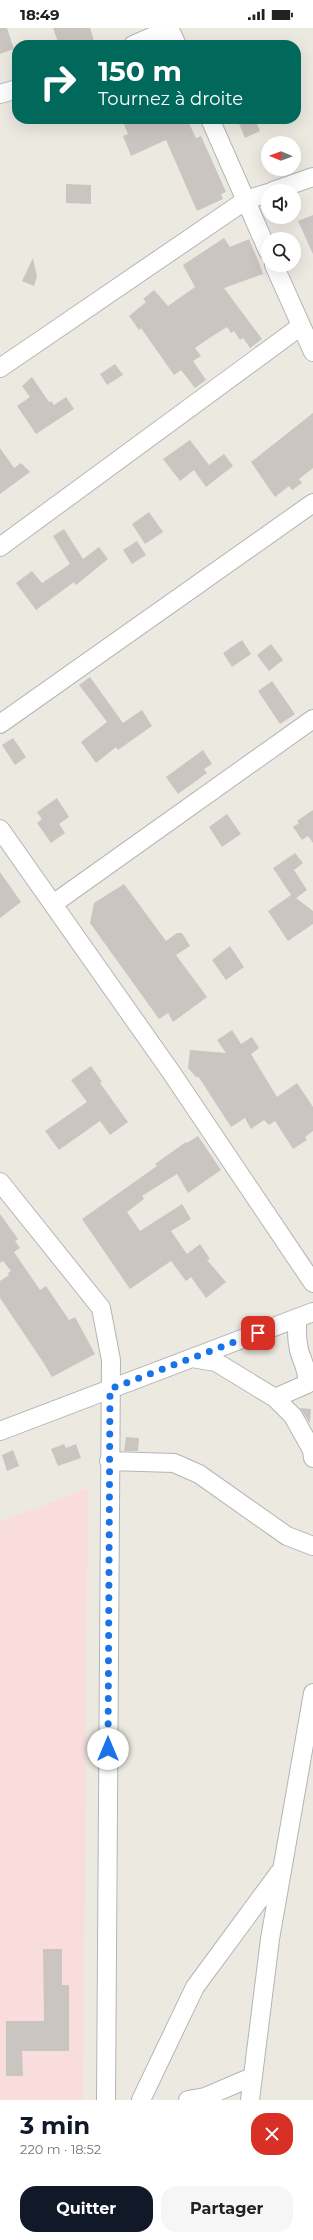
<!DOCTYPE html>
<html lang="fr">
<meta charset="utf-8">
<style>
:root{--surface:#fff;--page:#f6f6f6;--text:#222;--muted:#767676;--accent:#111827}
body{margin:0;font-family:Montserrat,sans-serif;background:var(--page);color:var(--text);height:100vh;display:flex;flex-direction:column;font-size:15px;white-space:nowrap}
*{box-sizing:border-box;margin:0}
p{font-size:13px;color:var(--muted)}
.icon{flex:none;width:22px;height:22px;fill:none;stroke:currentColor;stroke-width:2;stroke-linecap:round;stroke-linejoin:round}
.map{position:relative;height:2072px;overflow:hidden}
.sheet{display:flex;flex-direction:column;background:var(--surface);flex:1}
.sheet>*{flex:none}
.top-card{position:absolute;left:12px;top:12px;width:289px;height:84px;border-radius:16px;box-shadow:0 4px 16px #0002;background:#00695c;color:#fff;overflow:hidden}
.needle{width:26px;rotate:271deg}
.buttons{position:absolute;left:261px;top:108px;display:grid;gap:8px}
.buttons a{display:grid;place-items:center;width:40px;height:40px;border-radius:50%;background:var(--surface);box-shadow:0 4px 16px #0002;font-size:20px}
.pin{position:absolute;display:grid;place-items:center;width:34px;height:34px;color:#fff;margin:-17px;border-radius:8px;box-shadow:0 2px 6px #0006}
.me{position:absolute;width:44px;margin:-22px;rotate:0deg;stroke-linejoin:round;filter:drop-shadow(0 0 3px #0008)}
.turn{display:flex;align-items:center;gap:14px;height:84px;padding:0 20px;font-size:18px}
.turn .icon{width:52px;height:52px;stroke-width:2.5}
.turn b{display:block;font-size:28px;line-height:34px}
.round{display:grid;place-items:center;flex:none;width:42px;height:42px;border-radius:16px;background:var(--page)}
.headline{display:flex;align-items:center;justify-content:space-between;height:68px;padding:0 20px}
h1{font-size:24px;font-weight:700;line-height:30px;color:var(--accent)}
.cta{display:flex;gap:8px;margin-top:auto;padding:8px 20px}
.cta a{flex:1;height:46px;border-radius:16px;background:var(--accent);color:#fff;font-size:16px;font-weight:700;line-height:46px;text-align:center}
.cta a+a{background:var(--page);color:var(--text)}
.status{display:flex;justify-content:space-between;align-items:center;height:28px;padding:0 20px;background:var(--surface);direction:ltr}
.status svg{height:11px;fill:currentColor}
.map>svg:first-child{display:block}
.medical{fill:#f9dddd}
.building{fill:#cac5c0}
.lines{fill:none;stroke-linecap:round;stroke-linejoin:round}
.minor-casing{stroke:#b2b5b8;stroke-width:20}
.minor{stroke:#fff;stroke-width:18}
.route{stroke:#1a73e8;stroke-width:7;stroke-dasharray:0 12.6}
</style>
<div class="status"><b>18:49</b><svg viewBox="0 0 49 12"><path d="M0 12V9h3v3zM5 12V6h3v6zM10 12V3h3v9zM15 12V0h3v12zM26 1h20v11H26zM47 4h2v5h-2z"/></svg></div>
<div class="map">
<svg width="313" height="2072" viewBox="0 0 313 2072">
<rect width="100%" height="100%" fill="#ece9e1"/>
<path class="medical" d="M 88,1460 L 83,2072 L 0,2072 L 0,1494 Z"/>
<path class="building" d="M 0,0 L 7,0 L 14,21 L 0,26 Z
M 53,0 L 90,0 L 94,13 L 83,17 L 59,17 Z
M 130,91 L 187,91 L 196,110 L 201,108 L 226,164 L 221,166 L 223,171 L 197,183 L 166,112 L 131,128 L 123,108 L 128,106 L 123,94 Z
M 237,91 L 255,91 L 260,103 L 245,110 Z
M 66,156 L 91,157 L 91,176 L 66,175 Z
M 313,187 L 313,226 L 298,193 Z
M 224,210 L 230,219 L 249,211 L 257,230 L 263,246 L 224,260 L 262,311 L 250,320 L 243,310 L 240,312 L 234,303 L 231,305 L 227,299 L 211,309 L 195,320 L 201,328 L 193,333 L 206,352 L 195,360 L 181,342 L 174,347 L 141,300 L 139,302 L 129,288 L 146,274 L 143,271 L 154,262 L 168,278 L 195,259 L 183,237 Z
M 33,230 L 37,249 L 34,258 L 22,253 Z
M 115,336 L 123,347 L 107,357 L 100,346 Z
M 32,349 L 49,374 L 51,373 L 54,377 L 66,369 L 74,381 L 36,406 L 17,378 L 30,369 L 22,358 Z
M 313,385 L 313,440 L 299,451 L 302,455 L 292,462 L 289,458 L 275,469 L 251,434 Z
M 190,412 L 209,437 L 224,426 L 233,438 L 206,459 L 194,442 L 180,453 L 163,431 Z
M 0,420 L 14,440 L 21,435 L 30,444 L 0,466 Z
M 149,484 L 163,504 L 145,516 L 132,496 Z
M 64,501 L 83,531 L 99,519 L 108,531 L 76,557 L 74,554 L 36,582 L 16,555 L 32,543 L 42,555 L 70,536 L 53,508 Z
M 137,513 L 146,527 L 132,536 L 123,522 Z
M 242,612 L 251,626 L 232,639 L 223,625 Z
M 271,616 L 283,632 L 269,643 L 257,627 Z
M 90,649 L 123,695 L 142,682 L 152,698 L 118,722 L 116,719 L 96,735 L 81,714 L 107,694 L 79,657 Z
M 272,653 L 295,686 L 280,696 L 258,663 Z
M 13,710 L 26,729 L 15,737 L 2,717 Z
M 203,722 L 212,736 L 204,741 L 207,745 L 178,766 L 166,749 Z
M 57,770 L 69,789 L 59,796 L 65,805 L 51,815 L 37,795 L 42,791 L 37,784 Z
M 313,782 L 313,815 L 308,808 L 302,812 L 293,799 L 299,795 L 297,793 Z
M 227,786 L 241,806 L 222,819 L 209,799 Z
M 295,825 L 303,835 L 294,842 L 307,862 L 296,870 L 313,883 L 313,896 L 288,913 L 268,883 L 291,867 L 273,840 Z
M 0,844 L 21,874 L 0,890 Z
M 124,856 L 166,913 L 177,905 L 182,905 L 190,918 L 176,927 L 207,969 L 173,994 L 168,985 L 159,991 L 90,895 L 94,875 Z
M 230,918 L 244,939 L 226,952 L 212,932 Z
M 232,1002 L 241,1016 L 252,1009 L 259,1020 L 251,1026 L 277,1069 L 297,1055 L 313,1079 L 313,1103 L 305,1109 L 307,1112 L 293,1121 L 275,1093 L 269,1097 L 264,1092 L 251,1101 L 245,1090 L 231,1099 L 198,1048 L 197,1050 L 188,1040 L 190,1022 L 226,1025 L 217,1012 Z
M 91,1038 L 102,1054 L 100,1055 L 128,1094 L 110,1107 L 100,1093 L 59,1122 L 45,1103 L 87,1074 L 71,1052 Z
M 198,1108 L 221,1142 L 188,1165 L 177,1146 L 142,1168 L 144,1171 L 127,1184 L 140,1203 L 182,1176 L 191,1191 L 171,1203 L 187,1226 L 200,1216 L 210,1231 L 207,1232 L 226,1254 L 206,1270 L 191,1249 L 186,1253 L 171,1233 L 130,1261 L 82,1191 L 157,1138 L 155,1136 L 186,1114 L 187,1115 Z
M 0,1186 L 18,1211 L 15,1213 L 20,1220 L 14,1224 L 40,1262 L 46,1258 L 69,1292 L 75,1289 L 95,1326 L 52,1349 L 43,1334 L 0,1270 L 0,1253 L 9,1247 L 8,1245 L 11,1243 L 3,1233 L 0,1235 Z
M 300,1380 L 311,1381 L 310,1395 L 309,1394 Z
M 126,1409 L 139,1410 L 138,1423 L 124,1423 Z
M 64,1416 L 66,1420 L 76,1416 L 81,1430 L 58,1438 L 51,1421 Z
M 13,1422 L 19,1438 L 7,1443 L 2,1427 Z
M 43,1921 L 62,1921 L 62,1957 L 69,1957 L 69,2023 L 22,2023 L 23,2048 L 6,2048 L 6,1993 L 44,1993 Z"/>
<g class="lines">
<defs>
<path id="minor" d="M 169,0 L 177,17
M 133,17 L 170,1
M 0,66 L 17,61
M 210,91 L 268,223
M 273,163 L 313,149
M 274,237 L 313,324
M 0,340 L 246,172 L 268,165
M 0,519 L 301,298
M 0,696 L 313,475
M 0,801 L 171,1044 L 313,1255
M 53,876 L 313,691
M 0,1154 L 101,1280 L 111,1332 L 106,2072
M 192,1330 L 216,1334 L 275,1370 L 293,1388 L 312,1422 L 313,1430
M 275,1370 L 307,1356 C 309,1345 302,1333 299,1322 C 297,1312 296,1301 298,1290
M 0,1403 L 313,1284
M 109,1433 L 174,1435 L 199,1446 L 287,1508 L 313,1518
M 205,2069 L 252,2049
M 141,2072 L 195,1959 L 279,1845
M 188,2072 L 205,2069 L 207,2072
M 250,2072 L 270,1911 L 313,1665"/>
</defs>
<use href="#minor" class="minor-casing"/>
<use href="#minor" class="minor"/>
</g>
<g class="lines">
<path class="route" d="M 108,1721 L 110,1361 L 258,1305"/>
</g>
</svg>
<div class="buttons">
<a><svg class="needle" viewBox="-14 -14 28 28"><path d="M0-13l5 13h-10z" fill="#e53935"/><path d="M0 13l5-13h-10z" fill="#767676"/></svg></a>
<a><svg class="icon" aria-label="sound" viewBox="0 0 24 24"><path d="M4 9h4l5-4v14l-5-4H4zM17 9q2 3 0 6"/></svg></a>
<a><svg class="icon" aria-label="search" viewBox="0 0 24 24"><circle cx="10" cy="10" r="6"/><path d="M15 15l6 6"/></svg></a>
</div>
<div class="pin" style="left:258px;top:1305px;background:#d93025"><svg class="icon" aria-label="arrive" viewBox="0 0 24 24"><path d="M6 21V4h12l-3 4 3 4H6"/></svg></div>
<svg class="me" style="left:108px;top:1721px" viewBox="-20 -20 40 40"><circle r="19" fill="#fff"/><path d="M0-13L10 11 0 6-10 11z" fill="#1a73e8"/></svg>
<div class="top-card">
<div class="turn"><svg class="icon" aria-label="right" viewBox="0 0 24 24"><path d="M7 20v-9h11M14 6l5 5-5 5"/></svg><div><b>150 m</b>Tournez à droite</div></div>
</div>
</div>
<section class="sheet">
<div class="headline"><div><h1>3 min</h1><p>220 m · 18:52</p></div><a class="round" style="background:#d93025;color:#fff"><svg class="icon" aria-label="close" viewBox="0 0 24 24"><path d="M6 6l12 12M18 6L6 18"/></svg></a></div>
<div class="cta"><a>Quitter</a><a>Partager</a></div>
</section>
